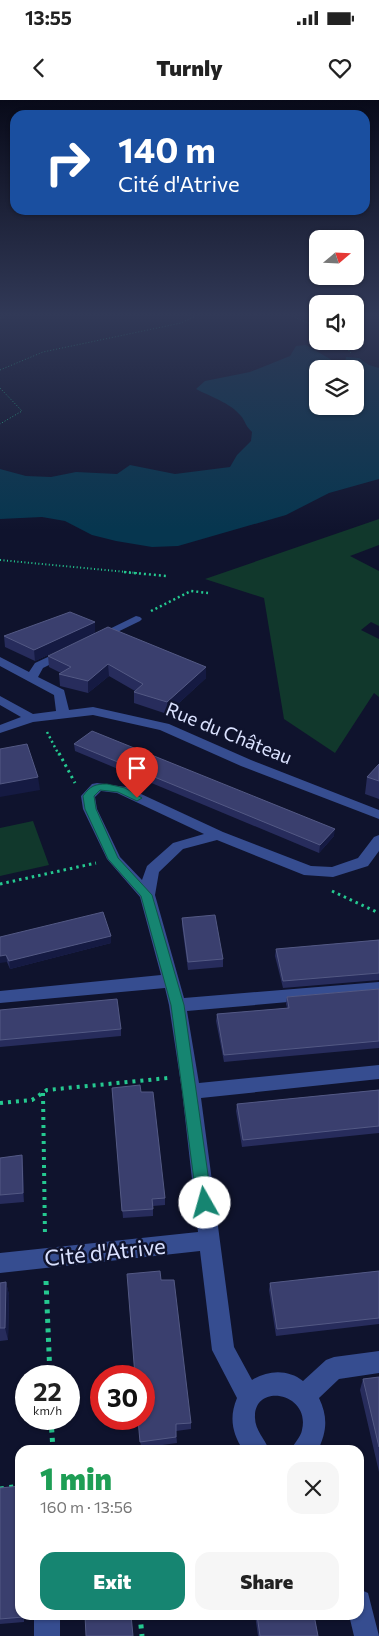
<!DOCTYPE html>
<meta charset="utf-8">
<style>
:root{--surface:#fff;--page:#f6f6f6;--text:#222;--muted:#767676;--accent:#168571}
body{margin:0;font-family:Commissioner,sans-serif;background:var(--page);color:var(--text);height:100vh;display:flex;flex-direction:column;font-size:19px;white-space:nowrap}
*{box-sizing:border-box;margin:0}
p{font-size:16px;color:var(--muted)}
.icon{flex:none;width:28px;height:28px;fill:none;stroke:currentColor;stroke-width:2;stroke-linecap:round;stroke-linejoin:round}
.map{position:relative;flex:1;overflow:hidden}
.panel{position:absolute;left:15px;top:1345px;width:349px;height:175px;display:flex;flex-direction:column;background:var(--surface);border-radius:15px;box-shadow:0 1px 4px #0004}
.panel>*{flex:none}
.banner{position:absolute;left:10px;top:10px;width:360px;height:105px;border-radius:15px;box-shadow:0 1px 4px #0004;background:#1a4fa0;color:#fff;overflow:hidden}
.needle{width:32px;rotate:71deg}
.tools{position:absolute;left:309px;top:130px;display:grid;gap:10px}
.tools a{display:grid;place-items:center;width:55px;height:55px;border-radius:10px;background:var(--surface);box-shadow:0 1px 4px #0004;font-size:25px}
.speed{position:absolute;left:15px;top:1265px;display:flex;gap:10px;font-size:25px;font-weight:700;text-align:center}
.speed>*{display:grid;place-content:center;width:65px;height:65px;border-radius:50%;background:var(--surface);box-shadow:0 1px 4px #0004;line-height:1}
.speed small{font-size:12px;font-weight:400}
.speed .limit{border:8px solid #d22;background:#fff;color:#111}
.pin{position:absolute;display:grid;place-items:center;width:42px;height:42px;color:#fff;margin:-51px -21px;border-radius:50% 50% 50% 0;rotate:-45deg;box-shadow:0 0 5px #0007}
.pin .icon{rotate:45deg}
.me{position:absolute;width:55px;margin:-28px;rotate:353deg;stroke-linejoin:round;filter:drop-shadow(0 0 4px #0008)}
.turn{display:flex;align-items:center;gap:18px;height:105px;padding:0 25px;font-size:22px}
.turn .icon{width:65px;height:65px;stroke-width:2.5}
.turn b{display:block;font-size:35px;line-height:42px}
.round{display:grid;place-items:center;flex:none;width:52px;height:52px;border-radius:15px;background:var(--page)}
.overview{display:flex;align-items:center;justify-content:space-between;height:85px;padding:0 25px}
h1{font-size:30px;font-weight:800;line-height:38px;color:#1e9e55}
.primary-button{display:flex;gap:10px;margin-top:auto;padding:10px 25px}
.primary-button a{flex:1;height:58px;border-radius:15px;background:var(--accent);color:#fff;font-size:20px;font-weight:800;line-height:58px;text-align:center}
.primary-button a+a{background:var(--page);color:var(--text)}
.status{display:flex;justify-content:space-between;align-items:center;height:35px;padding:0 25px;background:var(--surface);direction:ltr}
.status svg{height:14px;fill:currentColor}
header{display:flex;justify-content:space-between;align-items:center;height:65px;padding:0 25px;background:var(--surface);font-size:22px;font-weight:800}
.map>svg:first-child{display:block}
.green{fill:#11382c}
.water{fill:#06364f;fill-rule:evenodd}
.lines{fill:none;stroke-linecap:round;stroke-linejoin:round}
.path-far5{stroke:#25c990;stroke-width:1;stroke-dasharray:1 2;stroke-linecap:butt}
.path-far4{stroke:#25c990;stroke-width:2;stroke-dasharray:1 2.5;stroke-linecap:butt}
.path-far3{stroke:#25c990;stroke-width:2.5;stroke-dasharray:2 3;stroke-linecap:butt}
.path-far2{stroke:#25c990;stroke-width:3;stroke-dasharray:2.5 4;stroke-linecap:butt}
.path-far1{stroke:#25c990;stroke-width:4;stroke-dasharray:3 5;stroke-linecap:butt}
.path{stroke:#25c990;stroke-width:5;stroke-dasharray:4 5.5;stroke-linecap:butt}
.minor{fill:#364d90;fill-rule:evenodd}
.wall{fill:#272c5c}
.shaded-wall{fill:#151a42}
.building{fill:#3a3f6e;stroke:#535984}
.route{fill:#168571;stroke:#0e5649}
.labels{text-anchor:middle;stroke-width:5;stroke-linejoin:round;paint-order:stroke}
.street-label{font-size:19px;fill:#dbe2ff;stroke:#0f132d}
.near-street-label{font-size:22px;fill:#dbe2ff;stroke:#0f132d}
</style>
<div class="status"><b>13:55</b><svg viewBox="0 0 49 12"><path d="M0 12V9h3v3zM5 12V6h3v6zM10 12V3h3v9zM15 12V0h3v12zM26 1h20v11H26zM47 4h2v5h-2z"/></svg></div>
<header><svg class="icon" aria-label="back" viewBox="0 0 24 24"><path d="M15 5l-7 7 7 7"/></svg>Turnly<svg class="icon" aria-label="heart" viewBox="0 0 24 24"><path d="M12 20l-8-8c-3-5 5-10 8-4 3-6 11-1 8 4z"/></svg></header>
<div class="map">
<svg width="379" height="1536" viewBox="0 0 379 1536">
<rect width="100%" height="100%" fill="#0f132d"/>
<path class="green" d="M 379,419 L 379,445 L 350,456 L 379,471 L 379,526 L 371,522 L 361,530 L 379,539 L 379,597 L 374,593 L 335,653 L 284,619 L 264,498 L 205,479 Z
M 33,721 L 49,765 L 0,776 L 0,728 Z"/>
<path class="water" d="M 306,245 L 342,266 L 345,263 L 346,257 L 359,258 L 369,265 L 379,268 L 379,379 L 329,393 L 286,415 L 178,446 L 152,447 L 116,441 L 92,435 L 65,421 L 42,417 L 0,419 L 0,369 L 26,376 L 51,377 L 76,372 L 117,374 L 130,365 L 175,374 L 230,367 L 237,355 L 251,341 L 252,332 C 244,324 246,322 241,316 C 231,303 209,296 196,289 L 205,281 L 250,272 L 290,256 L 296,246 ZM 318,269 L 355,269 L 355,306 L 318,306 Z"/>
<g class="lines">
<path class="path-far5" d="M 289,215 L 318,227
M 0,218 L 8,215
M 341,241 L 351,253
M 0,270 L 43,252 L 181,223 L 197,215
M 0,288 L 22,311 L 0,324"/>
<path class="path-far4" d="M 0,460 L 137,473"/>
<path class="path-far3" d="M 124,472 L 166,476
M 151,511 L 191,491 L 208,493
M 47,632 L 59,655"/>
<path class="path-far2" d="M 59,653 L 75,683
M 0,784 L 96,763
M 332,791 L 379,813"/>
<path class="path-far1" d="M 43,993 L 45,1137
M 0,1003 L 32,1000 L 47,990 L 168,978"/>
<path class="path" d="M 46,1181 L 50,1276
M 51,1319 L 53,1350
M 0,1389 L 20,1386
M 140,1515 L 142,1536"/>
<path class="minor" d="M 136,516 L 140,517 L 142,519 L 140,521 L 101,540 L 97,541 L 91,538 Z
M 65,549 L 69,551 L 71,553 L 69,555 L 43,568 L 38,577 L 64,590 L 69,610 L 93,607 L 169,624 L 251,660 L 379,710 L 379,719 L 241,666 L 160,630 L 93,615 L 33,622 L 0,633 L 0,625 L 21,617 L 0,605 L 0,596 L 33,614 L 56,611 L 54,595 L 0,566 L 0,557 L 29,572 L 35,563 Z
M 97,683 L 126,687 L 223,732 L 311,766 L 332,767 L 358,758 L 374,737 L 379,735 L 379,751 L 368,766 L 333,777 L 304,775 L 217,740 L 183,749 L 159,772 L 155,795 L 184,898 L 379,882 L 379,894 L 187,911 L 199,983 L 379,965 L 379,979 L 201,998 L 234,1247 L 252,1280 C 268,1270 288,1269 303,1281 L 326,1260 L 334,1257 L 379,1251 L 379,1273 L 339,1279 L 319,1298 C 328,1317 327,1331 318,1350 L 291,1350 C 294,1343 301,1337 302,1330 C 311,1292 253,1282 255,1318 C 255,1330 265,1339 269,1350 L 243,1350 C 232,1333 229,1317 237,1298 L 212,1250 L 200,1151 L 0,1173 L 0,1153 L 198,1132 L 182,991 L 169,905 L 165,888 L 0,903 L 0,891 L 161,875 L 140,797 L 107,759 L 83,709 L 81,696 L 92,684 ZM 101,691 L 117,693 L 204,734 L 173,743 L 147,766 L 142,780 L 120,757 L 97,709 L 95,697 Z
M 359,1489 L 368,1493 L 379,1536 L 354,1536 L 349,1515 L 359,1515 Z
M 34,1515 L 60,1515 L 60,1536 L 34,1536 Z"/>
</g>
<path class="wall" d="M 95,522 L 95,533 L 35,561 L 5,547 L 4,536 Z
M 48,556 L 206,578 L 167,614 L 134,603 L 134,592 L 135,591 L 109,576 L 88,593 L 60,586 L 59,574 L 61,573 L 49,567 Z
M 74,644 L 334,736 L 319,753 L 75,651 Z
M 379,664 L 379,699 L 365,694 L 367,677 Z
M 182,818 L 223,859 L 223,867 L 188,870 L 182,825 Z
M 111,836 L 111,843 L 10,869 L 7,862 L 0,837 Z
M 379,840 L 379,880 L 283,888 L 275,856 L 276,849 Z
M 379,889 L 379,948 L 224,962 L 216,921 L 217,914 L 287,908 L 286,904 L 287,897 Z
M 0,910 L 121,929 L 121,936 L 0,947 Z
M 112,988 L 141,992 L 165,1098 L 165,1105 L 153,1106 L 153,1116 L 123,1118 Z
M 379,990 L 379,1033 L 242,1047 L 236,1011 L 237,1004 Z
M 22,1055 L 23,1064 L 24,1102 L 0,1104 L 0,1058 Z
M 379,1171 L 379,1224 L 276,1236 L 269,1190 L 270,1183 Z
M 161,1180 L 191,1323 L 191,1329 L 176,1331 L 177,1343 L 141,1348 L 138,1319 Z
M 6,1182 L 9,1195 L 8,1240 L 0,1241 L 0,1183 Z
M 379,1277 L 379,1372 L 360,1290 L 363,1279 Z
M 0,1388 L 24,1515 L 24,1522 L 0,1524 Z
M 255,1515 L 314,1515 L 318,1536 L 258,1536 Z"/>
<path class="shaded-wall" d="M 95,522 L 95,533 L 35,561 L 34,550 Z
M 108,564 L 109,576 L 88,593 L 88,581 Z
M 206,567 L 206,578 L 167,614 L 167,602 Z
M 38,677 L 40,690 L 0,697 L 0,684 Z
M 335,729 L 334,736 L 319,753 L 320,745 Z
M 111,836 L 111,843 L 10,869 L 9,861 Z
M 6,855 L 7,862 L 0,863 L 0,856 Z
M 22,1055 L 23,1064 L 24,1102 L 23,1093 Z
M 6,1182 L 9,1195 L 8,1240 L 5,1228 Z"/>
<path class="building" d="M 70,512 L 95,522 L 34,550 L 4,536 Z
M 108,527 L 206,567 L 167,602 L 134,592 L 143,584 L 108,564 L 88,581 L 59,574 L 71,567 L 48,556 Z
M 92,631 L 335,729 L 320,745 L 74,644 Z
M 27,644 L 38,677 L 0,684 L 0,649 Z
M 379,664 L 379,681 L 367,677 Z
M 103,812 L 111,836 L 9,861 L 6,855 L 0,856 L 0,837 Z
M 215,815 L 223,859 L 188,862 L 182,818 Z
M 379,840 L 379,873 L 283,881 L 276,849 Z
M 379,889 L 379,941 L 224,955 L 217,914 L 289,908 L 287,897 Z
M 117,899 L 121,929 L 0,940 L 0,910 Z
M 140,985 L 141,992 L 153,992 L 165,1098 L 152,1099 L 153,1109 L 122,1111 L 112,988 Z
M 379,990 L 379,1026 L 243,1040 L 237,1004 Z
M 22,1055 L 23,1093 L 0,1095 L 0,1058 Z
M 160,1171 L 161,1180 L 174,1180 L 191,1323 L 176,1324 L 176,1337 L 140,1342 L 138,1319 L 144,1319 L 144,1276 L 135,1276 L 127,1174 Z
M 379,1171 L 379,1218 L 277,1229 L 270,1183 Z
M 6,1182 L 5,1228 L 0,1228 L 0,1183 Z
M 379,1277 L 379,1347 L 363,1279 Z
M 20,1386 L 20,1515 L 23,1515 L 23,1517 L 0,1519 L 0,1388 Z
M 85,1515 L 131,1515 L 133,1536 L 86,1536 Z
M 257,1515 L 314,1515 L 318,1536 L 260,1536 Z"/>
<linearGradient id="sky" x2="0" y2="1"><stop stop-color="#080a19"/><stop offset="0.5" stop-color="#313957"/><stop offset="1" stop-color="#313957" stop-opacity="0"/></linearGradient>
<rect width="379" height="430" fill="url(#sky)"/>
<path class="route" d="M 107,684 L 125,688 L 142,698 L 137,701 L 118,692 L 100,690 L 94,696 L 96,709 L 118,758 L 152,795 L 184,905 L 212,1103 L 210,1108 L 205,1110 L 199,1108 L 197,1103 L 171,905 L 141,796 L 108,759 L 85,709 L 83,696 C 90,686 95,684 107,684 Z"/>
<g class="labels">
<g class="street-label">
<text transform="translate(229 633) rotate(22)" y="7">Rue du Château</text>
</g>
<g class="near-street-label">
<text transform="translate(105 1152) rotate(-6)" y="8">Cité d'Atrive</text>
</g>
</g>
</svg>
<div class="tools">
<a><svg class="needle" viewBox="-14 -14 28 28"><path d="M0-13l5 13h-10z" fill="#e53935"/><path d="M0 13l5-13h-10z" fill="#767676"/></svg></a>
<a><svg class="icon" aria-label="sound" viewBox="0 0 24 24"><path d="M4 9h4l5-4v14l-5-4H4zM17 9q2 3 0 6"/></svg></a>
<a><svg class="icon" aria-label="layers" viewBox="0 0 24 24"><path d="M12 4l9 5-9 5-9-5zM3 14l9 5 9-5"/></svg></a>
</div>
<div class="speed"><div>22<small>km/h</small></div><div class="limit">30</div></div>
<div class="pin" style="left:137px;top:698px;background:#d93025"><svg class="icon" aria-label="arrive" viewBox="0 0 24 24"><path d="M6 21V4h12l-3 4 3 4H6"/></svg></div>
<svg class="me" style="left:205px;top:1103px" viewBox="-20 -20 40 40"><circle r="19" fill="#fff"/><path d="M0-13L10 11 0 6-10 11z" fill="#168571"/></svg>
<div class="banner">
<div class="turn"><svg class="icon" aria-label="right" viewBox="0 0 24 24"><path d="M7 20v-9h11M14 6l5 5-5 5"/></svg><div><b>140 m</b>Cité d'Atrive</div></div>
</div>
<section class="panel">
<div class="overview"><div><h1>1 min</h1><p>160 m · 13:56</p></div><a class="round"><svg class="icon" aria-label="close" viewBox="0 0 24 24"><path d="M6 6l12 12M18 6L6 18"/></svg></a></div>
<div class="primary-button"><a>Exit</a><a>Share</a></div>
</section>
</div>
